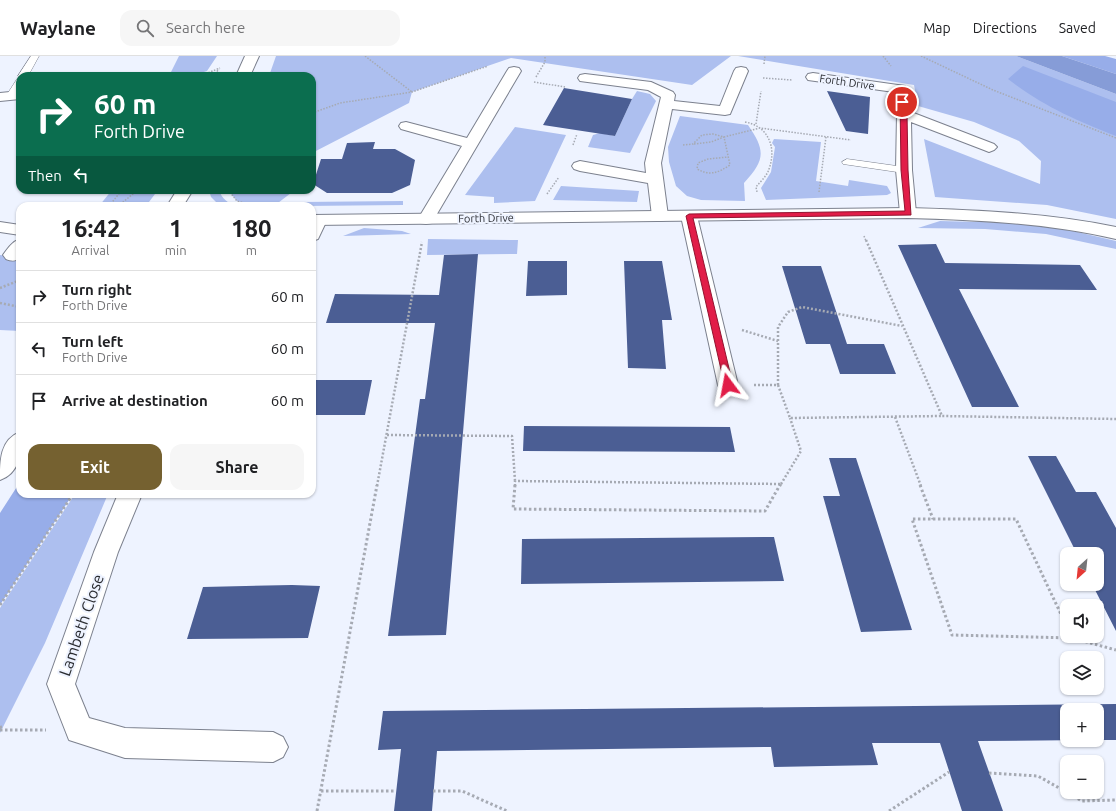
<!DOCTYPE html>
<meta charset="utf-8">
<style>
:root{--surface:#fff;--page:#f6f6f6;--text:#202124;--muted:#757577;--line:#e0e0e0;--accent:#756130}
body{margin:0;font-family:Ubuntu,sans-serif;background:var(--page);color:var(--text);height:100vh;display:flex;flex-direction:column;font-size:15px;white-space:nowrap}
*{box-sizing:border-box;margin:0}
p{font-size:13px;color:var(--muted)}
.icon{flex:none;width:22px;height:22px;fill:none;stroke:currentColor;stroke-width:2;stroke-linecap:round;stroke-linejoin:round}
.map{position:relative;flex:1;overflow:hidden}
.drawer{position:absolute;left:16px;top:146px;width:300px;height:296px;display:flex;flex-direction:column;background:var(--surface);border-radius:12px;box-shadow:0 1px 3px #0004}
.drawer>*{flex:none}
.guide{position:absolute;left:16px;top:16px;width:300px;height:122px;border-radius:12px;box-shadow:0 1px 3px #0004;background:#0b6e4f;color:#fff;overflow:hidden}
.needle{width:26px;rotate:207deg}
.buttons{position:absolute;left:1060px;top:491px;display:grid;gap:8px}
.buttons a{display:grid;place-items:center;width:44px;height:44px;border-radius:8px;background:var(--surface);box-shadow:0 1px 3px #0004;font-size:20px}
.pin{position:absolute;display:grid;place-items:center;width:34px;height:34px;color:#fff;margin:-17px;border:2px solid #fff;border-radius:50%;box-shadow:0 1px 4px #0007}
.me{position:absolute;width:44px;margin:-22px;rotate:347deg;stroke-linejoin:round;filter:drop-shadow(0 0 3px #0008)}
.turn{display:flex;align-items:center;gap:14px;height:84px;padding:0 12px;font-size:18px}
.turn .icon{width:52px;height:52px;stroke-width:2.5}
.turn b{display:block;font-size:28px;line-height:34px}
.then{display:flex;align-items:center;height:38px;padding:0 12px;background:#0003;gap:8px;font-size:15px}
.eta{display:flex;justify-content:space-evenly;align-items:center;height:68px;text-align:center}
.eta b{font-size:24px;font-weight:700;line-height:28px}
.primary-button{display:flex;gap:8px;margin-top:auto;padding:8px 12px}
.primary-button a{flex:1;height:46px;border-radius:12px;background:var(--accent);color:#fff;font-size:16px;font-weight:700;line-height:46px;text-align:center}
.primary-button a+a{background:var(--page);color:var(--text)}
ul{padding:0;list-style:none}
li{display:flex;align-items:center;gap:12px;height:52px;padding:0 12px;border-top:1px solid var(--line)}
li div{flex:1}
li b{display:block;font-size:15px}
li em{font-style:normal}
header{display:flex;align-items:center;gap:24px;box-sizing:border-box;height:56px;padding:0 20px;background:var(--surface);border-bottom:1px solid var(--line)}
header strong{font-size:19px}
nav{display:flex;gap:22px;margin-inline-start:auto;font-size:14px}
.search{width:280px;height:36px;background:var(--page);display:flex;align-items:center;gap:10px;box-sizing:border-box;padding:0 14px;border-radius:12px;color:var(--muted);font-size:15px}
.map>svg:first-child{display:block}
.green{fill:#adbfef}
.forest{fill:#97ade9}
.water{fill:#869cd7}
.building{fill:#4b5e94}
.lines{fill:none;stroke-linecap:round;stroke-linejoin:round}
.lane-casing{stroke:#7c818e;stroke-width:1}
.street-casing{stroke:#7c818e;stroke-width:2}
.secondary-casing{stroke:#7c818e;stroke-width:2}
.path-far2{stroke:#a6aab3;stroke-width:1.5;stroke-dasharray:1.5 1.5;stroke-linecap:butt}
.path-far1{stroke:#a6aab3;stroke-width:2.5;stroke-dasharray:2 2;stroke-linecap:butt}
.path{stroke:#a6aab3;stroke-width:3;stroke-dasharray:2.5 2.5;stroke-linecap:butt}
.lane{fill:#fff;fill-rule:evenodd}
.street{fill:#fff;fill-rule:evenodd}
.secondary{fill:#fff;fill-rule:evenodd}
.route{fill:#e11d48;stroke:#92132f}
.labels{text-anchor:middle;stroke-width:4;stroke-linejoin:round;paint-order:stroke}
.far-street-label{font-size:11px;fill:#2a2c31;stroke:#eef3ff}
.near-street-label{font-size:16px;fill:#2a2c31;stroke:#eef3ff}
</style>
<header>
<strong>Waylane</strong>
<div class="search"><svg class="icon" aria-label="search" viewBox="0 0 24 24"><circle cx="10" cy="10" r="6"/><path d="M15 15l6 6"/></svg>Search here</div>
<nav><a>Map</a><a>Directions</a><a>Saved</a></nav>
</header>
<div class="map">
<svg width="1116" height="755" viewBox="0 0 1116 755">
<rect width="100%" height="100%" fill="#eef3ff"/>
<path class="green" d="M 179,0 L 217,0 L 207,15 L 191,20 L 169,20 Z
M 276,0 L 731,0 L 692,29 L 511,2 L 412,36 L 409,47 L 312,97 L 312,20 L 269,20 Z
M 738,0 L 1016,0 L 1116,38 L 1116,163 L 1047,149 L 935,141 L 924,83 L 1040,128 L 1041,105 L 1019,85 L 974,66 L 918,50 L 914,29 Z
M 637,35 L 650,38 L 656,45 L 630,97 L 588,91 L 593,79 L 600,77 L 615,80 L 632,43 Z
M 680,60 L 748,69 C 766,95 765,104 744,127 L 745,145 L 701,144 L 687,140 L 676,130 L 669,106 L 668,91 Z
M 515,71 L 566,79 L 535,145 L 494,147 L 494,141 L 465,139 Z
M 774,83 L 821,86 L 816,125 L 848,130 L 849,124 L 887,130 L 891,137 L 887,139 L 766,144 L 761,132 L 771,116 L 775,91 L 772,87 Z
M 561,130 L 639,135 L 637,146 L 553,144 Z
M 112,134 L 158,134 L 146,150 L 99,150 Z
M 209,134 L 219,134 C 222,143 228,147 236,150 L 219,149 L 211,141 Z
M 228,134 L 292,134 L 291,137 L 274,150 L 255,150 L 237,145 Z
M 403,145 L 403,149 L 303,150 L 301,146 Z
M 940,165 L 1018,167 L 1073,175 L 1116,185 L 1116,193 L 1046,178 L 985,173 L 918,172 Z
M 364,172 L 402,175 L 411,178 L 343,180 Z
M 428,183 L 518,184 L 517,198 L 427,199 Z
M 0,199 L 20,201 L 20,275 L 0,274 Z
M 75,438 L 108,438 L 45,587 L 0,677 L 0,552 Z"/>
<path class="forest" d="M 1062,0 L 1105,0 L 1116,3 L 1116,18 Z
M 1023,10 L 1116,46 L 1116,80 C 1075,64 1043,50 1008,23 Z
M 20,426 L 20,438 L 73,438 L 0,549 L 0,457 Z"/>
<path class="water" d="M 1016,0 L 1062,0 L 1116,18 L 1116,38 Z"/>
<path class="building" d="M 564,32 L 632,43 L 615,80 L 543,69 Z
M 827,35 L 870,41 L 868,78 L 846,75 Z
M 375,86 L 373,93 L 395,93 L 415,104 L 410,129 L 392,137 L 327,137 L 313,128 L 321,103 L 342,103 L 347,87 Z
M 936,188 L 945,207 L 1080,209 L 1097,234 L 959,233 L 1019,351 L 972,351 L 898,189 Z
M 478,198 L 446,579 L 388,580 L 420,343 L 425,343 L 435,267 L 326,267 L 335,238 L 439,239 L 444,199 Z
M 528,205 L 567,205 L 567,239 L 526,240 Z
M 624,205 L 662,205 L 672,264 L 662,264 L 666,313 L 628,312 Z
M 782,210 L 821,210 L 847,288 L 884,288 L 896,318 L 840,318 L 830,288 L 835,288 L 806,288 Z
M 316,324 L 372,324 L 365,359 L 312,359 L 312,340 Z
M 524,370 L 730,371 L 735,396 L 523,395 Z
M 1028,400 L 1056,400 L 1076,436 L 1096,436 L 1116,472 L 1116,575 L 1092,528 L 1097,528 L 1097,498 L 1077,498 Z
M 829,402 L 856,402 L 912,574 L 861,576 L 823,440 L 840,440 Z
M 774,481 L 784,525 L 521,528 L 522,483 Z
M 292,529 L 320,530 L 308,582 L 187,583 L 203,531 Z
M 1116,648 L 1116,684 L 1097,684 L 1097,654 L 1067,654 L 1067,684 L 1087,684 L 978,685 L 1003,755 L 962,755 L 940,687 L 872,687 L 878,709 L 774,711 L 771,691 L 437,695 L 432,755 L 394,755 L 401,693 L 378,694 L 383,655 Z"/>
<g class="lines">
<defs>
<path id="lane" d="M 31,0 L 39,0 L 28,20 L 20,20 L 20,22 L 18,20 Z
M 20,22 C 20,30 20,41 11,43 L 8,42 L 6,40 L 17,23 Z
M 847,103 L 904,111 L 909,114 L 904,117 L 843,108 L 842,106 Z"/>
<path id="street" d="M 514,11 L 519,12 L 521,15 L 434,163 L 432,167 L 426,168 L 420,167 L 418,163 L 462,90 L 401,73 L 399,70 L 401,67 L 406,66 L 467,82 L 507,15 L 509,12 Z
M 741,11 L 746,12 L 748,15 L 730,58 L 725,59 L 672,53 L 661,107 L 668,160 L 666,164 L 660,165 L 654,164 L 652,160 L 648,127 L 580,115 L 574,113 L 572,110 L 574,107 L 580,105 L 646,117 L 645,107 L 661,41 L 648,34 L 580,25 L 578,22 L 580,19 L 585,18 L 651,26 L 673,36 L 675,39 L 674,45 L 720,50 L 734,15 L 736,12 Z
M 813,17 L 905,30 L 907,33 L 911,56 L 994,88 L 997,91 L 994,94 L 989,96 L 984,94 L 911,66 L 912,114 L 916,157 L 914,161 L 908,162 L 902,161 L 900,157 L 896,114 L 897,58 L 894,36 L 808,24 L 806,21 L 808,18 Z
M 20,35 L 20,43 L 0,45 L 0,37 Z
M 689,155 L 695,156 L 697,160 L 738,329 L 735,335 L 728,337 L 721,335 L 718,329 L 681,160 L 683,156 Z
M 318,159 L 324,160 L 327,164 L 318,183 L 312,185 L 312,160 Z
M 0,166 L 20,169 L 20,179 L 0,176 Z
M 20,183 L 20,201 C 16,206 11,205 6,203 L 3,199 C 8,192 12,186 20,183 Z
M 118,438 L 142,438 L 118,496 L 75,628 L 89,662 L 125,672 L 273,676 L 283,681 L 288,691 L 283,701 L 273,706 L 125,702 L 69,684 L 47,628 L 94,496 Z"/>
<path id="secondary" d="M 245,0 L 259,0 L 250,20 L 236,20 Z
M 177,134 L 193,134 L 183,150 L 167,150 Z
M 908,152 C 978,154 1047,157 1116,171 L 1116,183 C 1047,167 978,164 908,162 L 312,169 L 312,159 Z
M 20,376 C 20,395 22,416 0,424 C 0,404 0,384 20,376 Z"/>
</defs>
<use href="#lane" class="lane-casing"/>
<use href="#street" class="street-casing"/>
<use href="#secondary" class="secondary-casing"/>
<path class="path-far2" d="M 365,0 L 412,36
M 883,0 L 891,10
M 921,0 L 993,34 L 1116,82
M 764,8 L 765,0
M 200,20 L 220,12
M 213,20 L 219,13
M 536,21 L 545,6 L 545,0
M 763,22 L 792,24
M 534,26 L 565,31
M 312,57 L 340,47 L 412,36 L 488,10
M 745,66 C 768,70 777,91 769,113 C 767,120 760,126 756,131 L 757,136
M 756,68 L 761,35
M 694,88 L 711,86 L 724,81 L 730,109 C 718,117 710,120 697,113 L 698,107 L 708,103 L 728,101
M 573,89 L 577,78
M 683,89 L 693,88 L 702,79 L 713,78 L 724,81 L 760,72 L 851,84
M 228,134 L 237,145 L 255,150
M 819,136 L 826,81
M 547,138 L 559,121
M 109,150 L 122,134
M 118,150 L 138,134
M 864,180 L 866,185"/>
<path class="path-far1" d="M 866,184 L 942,360 L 1116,363
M 0,232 L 20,224
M 0,247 L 20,251
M 742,274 L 778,285
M 754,329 L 778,329 L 790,362 L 942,360
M 778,329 L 778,271 L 788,256 L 802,251 L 902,270
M 895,361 L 921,430
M 387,379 L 512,380 L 515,425
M 781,428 L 801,395 L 790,362
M 377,430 L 422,186
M 515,430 L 515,425 L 781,428
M 780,430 L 781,428"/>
<path class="path" d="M 515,429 L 513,453 L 765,455 L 780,429
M 920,429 L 933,463
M 0,549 L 73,438
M 1067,571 L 1016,463 L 912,463 L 952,579 L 1072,582 L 1116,594
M 0,670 L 2,674
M 0,674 L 46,674
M 989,717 L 1038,720 L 1082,745 L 1116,744
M 321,735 L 396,735
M 433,735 L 462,735 L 507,755
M 317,755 L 377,429
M 889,755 L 949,716"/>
<use href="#lane" class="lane"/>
<use href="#street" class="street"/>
<use href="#secondary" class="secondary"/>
</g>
<path class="route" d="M 900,44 L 905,46 L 907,58 L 908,114 L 911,159 L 693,162 L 733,329 L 728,332 L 725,331 L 686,160 L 689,158 L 905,155 L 901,114 Z"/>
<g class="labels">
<g class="far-street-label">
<text transform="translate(847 26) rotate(8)" y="4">Forth Drive</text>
<text transform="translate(486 162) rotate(-1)" y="4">Forth Drive</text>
</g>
<g class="near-street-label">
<text transform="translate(81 569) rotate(-71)" y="6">Lambeth Close</text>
</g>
</g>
</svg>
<div class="buttons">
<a><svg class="needle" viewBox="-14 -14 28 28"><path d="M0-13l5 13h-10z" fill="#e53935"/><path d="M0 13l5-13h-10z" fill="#757577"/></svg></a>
<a><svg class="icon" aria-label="sound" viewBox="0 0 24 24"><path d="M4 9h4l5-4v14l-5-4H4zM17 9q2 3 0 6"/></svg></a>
<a><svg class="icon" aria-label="layers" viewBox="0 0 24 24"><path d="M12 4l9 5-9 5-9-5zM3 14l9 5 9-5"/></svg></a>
<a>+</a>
<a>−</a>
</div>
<div class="pin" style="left:902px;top:46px;background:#d93025"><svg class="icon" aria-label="arrive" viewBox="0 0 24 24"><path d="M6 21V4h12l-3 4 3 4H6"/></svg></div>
<svg class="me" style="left:728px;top:329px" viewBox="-20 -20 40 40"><path d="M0-17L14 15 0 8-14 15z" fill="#e11d48" stroke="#fff" stroke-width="4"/></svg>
<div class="guide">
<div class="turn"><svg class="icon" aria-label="right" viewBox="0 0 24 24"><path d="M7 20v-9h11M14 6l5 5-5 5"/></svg><div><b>60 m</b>Forth Drive</div></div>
<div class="then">Then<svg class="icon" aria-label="left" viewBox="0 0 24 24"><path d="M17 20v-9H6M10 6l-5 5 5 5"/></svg></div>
</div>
<section class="drawer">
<div class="eta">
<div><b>16:42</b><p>Arrival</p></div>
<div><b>1</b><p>min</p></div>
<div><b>180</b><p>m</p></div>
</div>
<ul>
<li><svg class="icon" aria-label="right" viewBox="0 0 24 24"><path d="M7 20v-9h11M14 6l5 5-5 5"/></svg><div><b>Turn right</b><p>Forth Drive</p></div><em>60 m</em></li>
<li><svg class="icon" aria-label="left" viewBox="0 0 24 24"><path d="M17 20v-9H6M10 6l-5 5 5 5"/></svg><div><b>Turn left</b><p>Forth Drive</p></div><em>60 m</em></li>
<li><svg class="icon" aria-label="arrive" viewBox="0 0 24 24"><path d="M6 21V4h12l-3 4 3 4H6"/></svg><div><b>Arrive at destination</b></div><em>60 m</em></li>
</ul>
<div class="primary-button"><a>Exit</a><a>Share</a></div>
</section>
</div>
